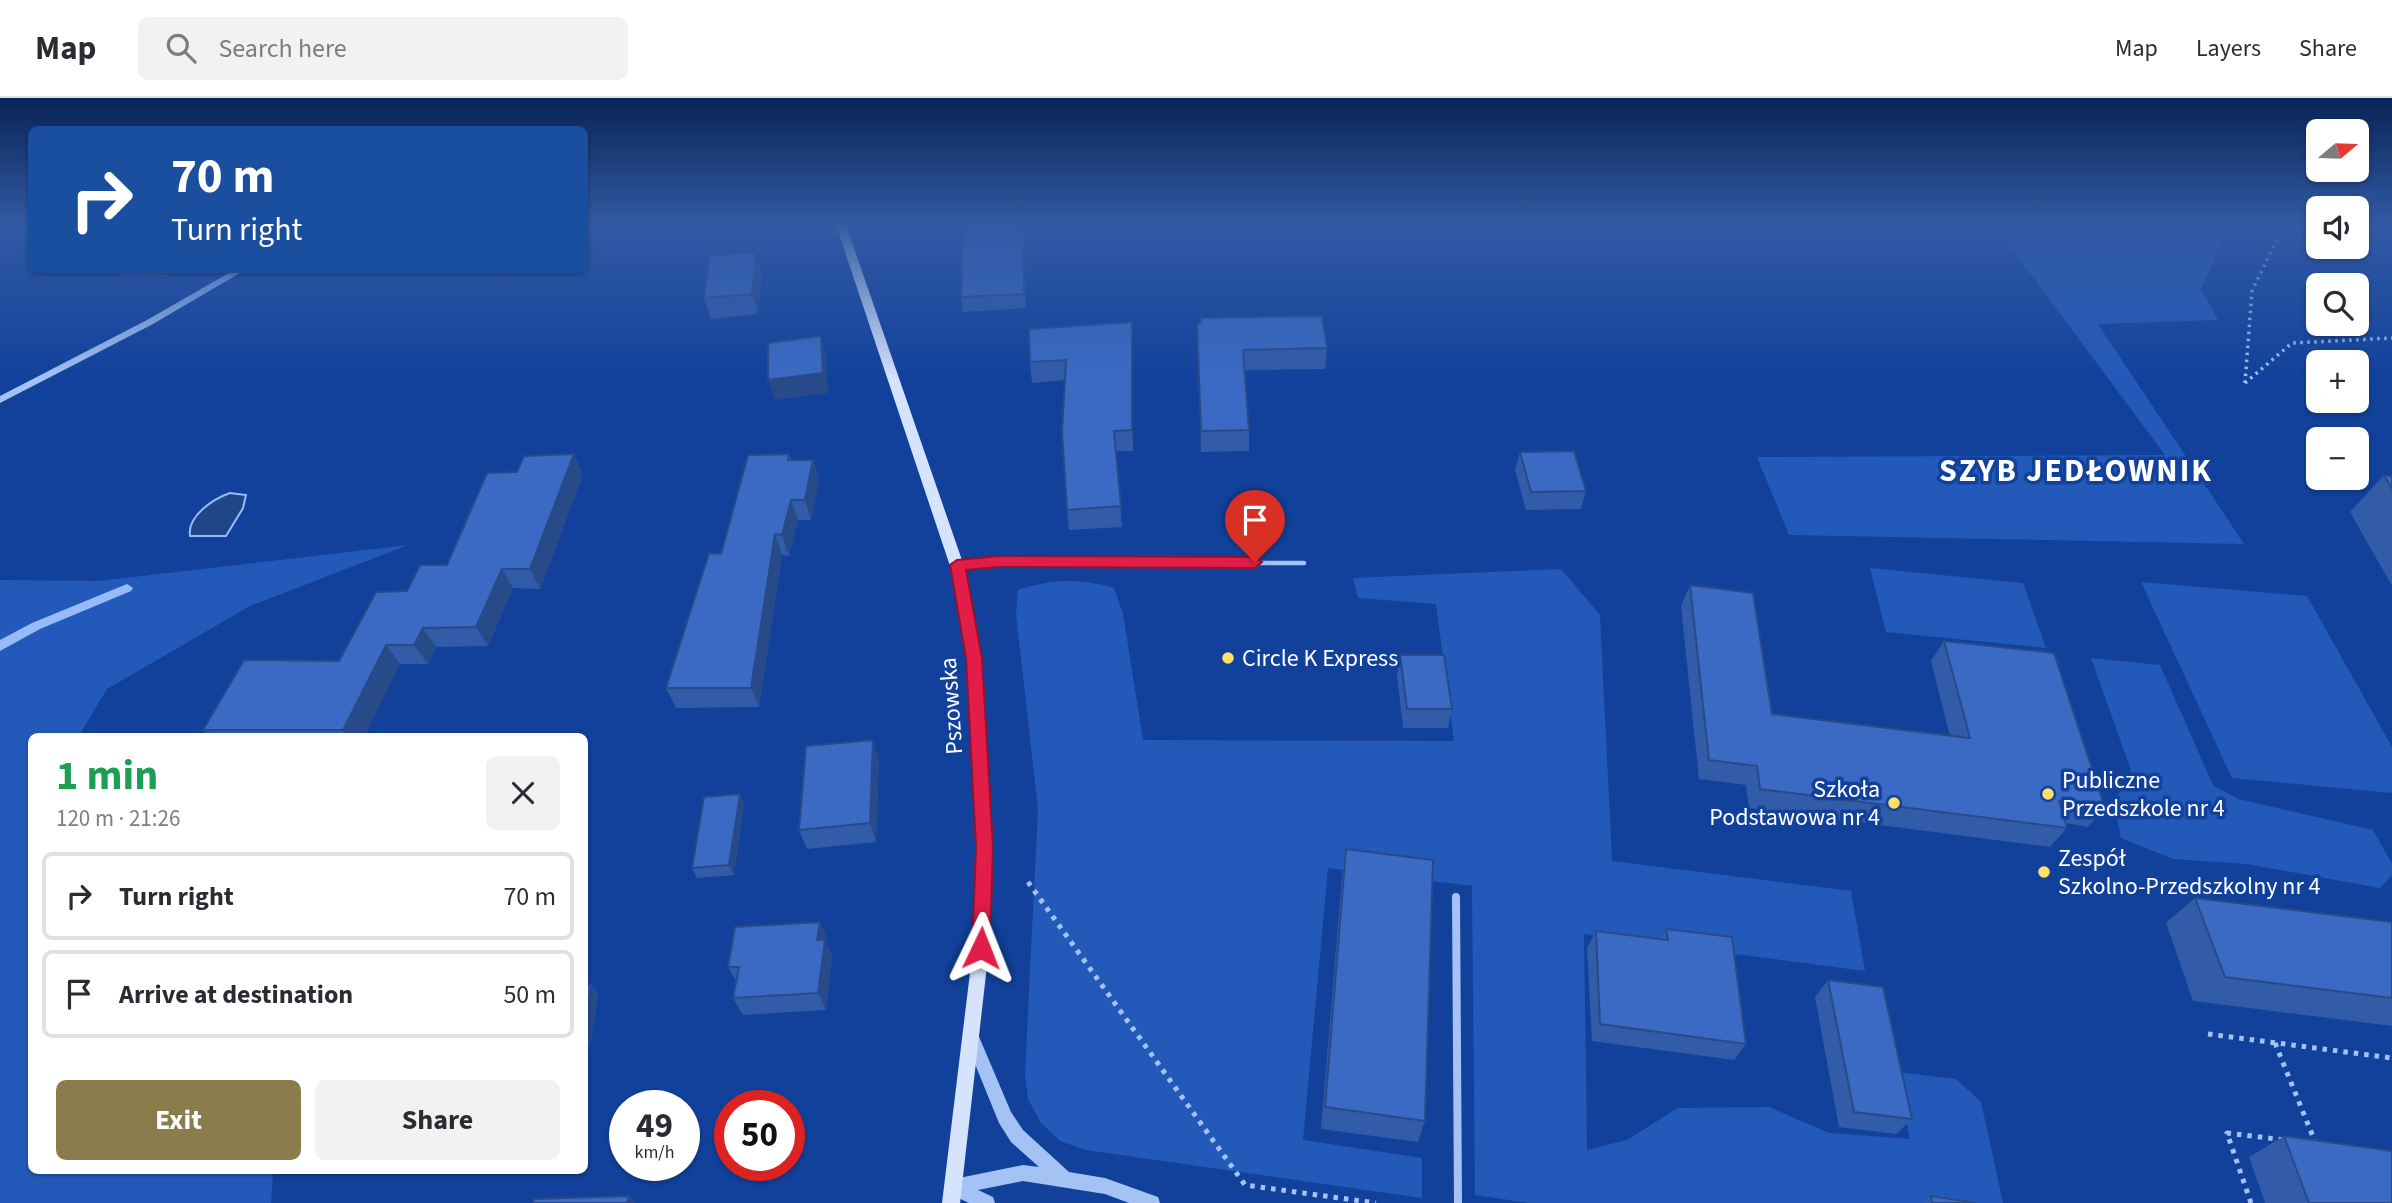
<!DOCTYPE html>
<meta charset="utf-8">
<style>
:root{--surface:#fff;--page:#f2f2f3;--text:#2b2b33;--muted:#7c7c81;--line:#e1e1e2;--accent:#8a7d4b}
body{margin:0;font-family:"Source Sans 3",sans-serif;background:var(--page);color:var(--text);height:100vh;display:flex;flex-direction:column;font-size:26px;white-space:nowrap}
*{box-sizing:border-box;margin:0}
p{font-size:23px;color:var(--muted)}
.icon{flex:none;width:38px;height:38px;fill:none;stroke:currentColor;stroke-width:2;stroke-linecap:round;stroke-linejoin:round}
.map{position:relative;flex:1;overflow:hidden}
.sheet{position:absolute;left:28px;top:635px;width:560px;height:441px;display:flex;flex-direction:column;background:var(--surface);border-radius:10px;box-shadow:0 2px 5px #0004}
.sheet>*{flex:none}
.hud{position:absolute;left:28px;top:28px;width:560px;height:147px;border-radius:10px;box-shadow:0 2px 5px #0004;background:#1a4fa0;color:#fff;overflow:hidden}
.needle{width:46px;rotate:71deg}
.controls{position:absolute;left:2306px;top:21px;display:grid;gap:14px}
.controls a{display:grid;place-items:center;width:63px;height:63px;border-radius:10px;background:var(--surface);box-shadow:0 2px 5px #0004;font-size:35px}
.speed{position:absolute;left:609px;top:992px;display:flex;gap:14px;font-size:35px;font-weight:700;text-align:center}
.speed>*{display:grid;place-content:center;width:91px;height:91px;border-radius:50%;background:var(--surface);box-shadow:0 2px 5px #0004;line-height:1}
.speed small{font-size:18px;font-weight:400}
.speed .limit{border:10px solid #d22;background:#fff;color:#111}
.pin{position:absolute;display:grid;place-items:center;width:60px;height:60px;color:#fff;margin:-72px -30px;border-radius:50% 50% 50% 0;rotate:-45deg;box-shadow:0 0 7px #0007}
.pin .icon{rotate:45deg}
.me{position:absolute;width:77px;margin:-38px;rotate:2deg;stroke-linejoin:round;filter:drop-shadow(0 0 5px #0008)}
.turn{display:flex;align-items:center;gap:24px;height:147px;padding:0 28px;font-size:32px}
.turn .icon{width:91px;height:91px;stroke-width:2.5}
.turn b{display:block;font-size:49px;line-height:60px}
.round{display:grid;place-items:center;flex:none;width:74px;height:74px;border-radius:10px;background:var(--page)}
.overview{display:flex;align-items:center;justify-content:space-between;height:119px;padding:0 28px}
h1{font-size:42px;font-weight:700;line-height:52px;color:#1e9e55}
.primary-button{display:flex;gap:14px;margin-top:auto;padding:14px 28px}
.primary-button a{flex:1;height:80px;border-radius:10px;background:var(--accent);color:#fff;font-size:28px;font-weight:700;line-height:80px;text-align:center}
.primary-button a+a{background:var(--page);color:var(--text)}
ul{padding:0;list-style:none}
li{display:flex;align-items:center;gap:21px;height:88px;margin:0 14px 10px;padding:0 14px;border:4px solid var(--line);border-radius:10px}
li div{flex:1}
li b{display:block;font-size:26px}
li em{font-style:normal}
header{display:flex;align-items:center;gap:42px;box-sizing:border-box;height:98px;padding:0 35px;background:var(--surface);border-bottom:2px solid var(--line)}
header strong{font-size:33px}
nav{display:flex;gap:38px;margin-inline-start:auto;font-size:24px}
.search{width:490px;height:63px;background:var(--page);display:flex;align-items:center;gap:18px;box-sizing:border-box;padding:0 24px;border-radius:10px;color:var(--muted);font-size:26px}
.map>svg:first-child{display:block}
.green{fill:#235aba}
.water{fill:#214589;stroke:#96bbf8;stroke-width:2}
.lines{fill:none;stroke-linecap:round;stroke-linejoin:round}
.stream{fill:#96bbf8;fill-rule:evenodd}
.path-far1{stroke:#a5c2f4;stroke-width:3.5;stroke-dasharray:2.5 4.5;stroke-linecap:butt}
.path{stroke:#a5c2f4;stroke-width:5;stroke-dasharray:4.5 6;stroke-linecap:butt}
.service{stroke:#a5c2f4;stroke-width:4.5}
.minor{stroke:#a5c2f4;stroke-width:8}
.tertiary{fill:#a5c2f4;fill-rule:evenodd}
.secondary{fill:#d5e3fd;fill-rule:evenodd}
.wall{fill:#325ba8}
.shaded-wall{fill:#294a88}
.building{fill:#3a6ac3;stroke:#294a88;stroke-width:2}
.route{fill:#e11d48;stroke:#92132f;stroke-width:2}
.poi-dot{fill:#ffe168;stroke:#11419b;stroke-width:2.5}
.labels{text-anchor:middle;stroke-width:7;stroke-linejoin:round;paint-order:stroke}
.poi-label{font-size:24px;fill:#fff;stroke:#11419b;text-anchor:start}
.street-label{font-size:24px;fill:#fff;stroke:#11419b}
.district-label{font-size:32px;font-weight:bold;letter-spacing:2px;fill:#fff;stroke:#11419b}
</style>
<header>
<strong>Map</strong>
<div class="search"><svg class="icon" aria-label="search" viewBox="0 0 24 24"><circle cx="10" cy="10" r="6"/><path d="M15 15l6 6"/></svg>Search here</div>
<nav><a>Map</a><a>Layers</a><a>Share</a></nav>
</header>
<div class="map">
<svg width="2392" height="1105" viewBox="0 0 2392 1105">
<rect width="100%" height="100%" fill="#11419b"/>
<path class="green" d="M 1994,127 L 2230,127 L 2201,191 L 2218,222 L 2098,226 L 2244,446 L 1789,437 L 1757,359 L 2165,357 Z
M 408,447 L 250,508 L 107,591 L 78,639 L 32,639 L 32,1073 L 273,1073 L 271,1105 L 0,1105 L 0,482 L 99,483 Z
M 1870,470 L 2023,485 L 2046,550 L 1886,534 Z
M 1561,471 L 1600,517 L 1612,763 L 1851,793 L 1865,873 L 1584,836 L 1587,1052 L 1627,1042 L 1678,1010 L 1769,1009 L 1829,1035 L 1910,1041 L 1896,974 L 1956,981 L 1981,1004 L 2003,1105 L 1529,1105 L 1475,1097 L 1472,788 L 1328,770 L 1303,1042 L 1422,1060 L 1422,1100 L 1086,1052 L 1060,1043 L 1041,1025 L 1028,1001 L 1025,977 L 1038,710 L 1016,517 L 1018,492 C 1054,481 1078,480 1114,490 L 1123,516 L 1143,642 L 1454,643 L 1436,506 L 1358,500 L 1353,480 Z
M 2141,484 L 2307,498 L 2392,649 L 2392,695 L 2232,680 Z
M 2091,560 L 2160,567 L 2213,687 L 2238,701 L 2373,732 L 2392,766 L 2392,777 L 2380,790 L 2247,766 L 2173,761 L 2121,740 L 2114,705 L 2131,672 Z"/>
<path class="water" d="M 230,395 L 246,397 L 243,410 L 226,438 L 190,438 C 187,418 213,401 230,395 Z"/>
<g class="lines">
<path class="stream" d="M 127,486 L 133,490 L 131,493 L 40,531 L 0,553 L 0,542 L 32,525 Z"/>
<path class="path-far1" d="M 2245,285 L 2252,193 L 2284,127
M 2245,285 L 2292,245 L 2392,240"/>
<path class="path" d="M 1028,784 L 1245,1087 L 1376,1105
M 2208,936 L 2392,960
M 2275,945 L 2316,1046
M 2251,1105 L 2227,1035 L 2284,1042"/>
<path class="service" d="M 957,468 L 999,464 L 1304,465"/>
<path class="minor" d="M 1456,799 L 1458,1105"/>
<path class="tertiary" d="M 234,172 L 245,172 L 153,226 L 0,305 L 0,298 L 147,222 Z
M 972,932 L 977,934 L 1011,1014 L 1023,1032 L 1069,1074 L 1105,1080 L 1158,1099 L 1160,1105 L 1129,1105 L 1105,1096 L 1023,1083 L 978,1092 L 993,1099 L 995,1105 L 969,1105 L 948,1095 L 946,1089 L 948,1083 L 954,1081 L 1023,1067 L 1039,1069 L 1011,1044 L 999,1025 L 964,939 L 967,934 Z"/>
<path class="secondary" d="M 836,127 L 846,127 L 964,468 L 981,560 L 993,749 L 989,850 L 960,1105 L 942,1105 L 973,850 L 977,749 L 967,560 L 950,468 Z"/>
</g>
<path class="wall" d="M 910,127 L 1024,127 L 1026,210 L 963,214 L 961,199 L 963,127 L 912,135 Z
M 116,172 L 174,172 L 166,179 L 120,177 Z
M 762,175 L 758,216 L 711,221 L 704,200 Z
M 1197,225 L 1327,250 L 1325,271 L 1244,272 L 1249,332 L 1249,353 L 1201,354 Z
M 1133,244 L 1133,353 L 1116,353 L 1122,429 L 1069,432 L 1067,412 L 1065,282 L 1032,285 L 1030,264 Z
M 1520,354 L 1586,393 L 1581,411 L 1526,412 L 1515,372 Z
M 789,356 L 791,362 L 813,362 L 819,382 L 811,422 L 798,422 L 789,458 L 782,457 L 759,609 L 676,610 L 666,590 L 721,456 Z
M 583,376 L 540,491 L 513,490 L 488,548 L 436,549 L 428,566 L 400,566 L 364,639 L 209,639 L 203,632 L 339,563 L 407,493 Z
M 2384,377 L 2392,378 L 2392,488 L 2350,414 Z
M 1690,487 L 1772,616 L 1950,638 L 1931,563 L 1944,543 L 2105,710 L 2088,729 L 2066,725 L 2067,730 L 2050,749 L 1749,710 L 1746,687 L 1699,681 L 1681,508 Z
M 1400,557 L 1452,611 L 1448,630 L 1403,630 L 1397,577 Z
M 879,661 L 876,744 L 807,751 L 799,732 Z
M 740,696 L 744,706 L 734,777 L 697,780 L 692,770 Z
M 1346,751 L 1425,1023 L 1418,1044 L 1321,1031 L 1342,778 Z
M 2195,800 L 2392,824 L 2392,928 L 2193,903 L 2166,825 Z
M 820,824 L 827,841 L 827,846 L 832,859 L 826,912 L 743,917 L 733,900 L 736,883 L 728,869 Z
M 1666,831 L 1746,946 L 1734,962 L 1592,943 L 1587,850 L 1596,833 L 1661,841 Z
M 1828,882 L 1912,1021 L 1896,1036 L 1839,1029 L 1815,899 Z
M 584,887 L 591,887 L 598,896 L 590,948 L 584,948 Z
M 2284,1038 L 2392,1105 L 2265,1105 L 2249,1059 Z
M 1931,1098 L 1976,1105 L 1922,1105 Z"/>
<path class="shaded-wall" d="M 911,127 L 963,127 L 912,135 Z
M 1023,127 L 1024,127 L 1026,210 L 1024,196 Z
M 756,155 L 762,175 L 758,216 L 752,196 Z
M 161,172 L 174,172 L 166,179 Z
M 1132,224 L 1133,244 L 1133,353 L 1132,332 Z
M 821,238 L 826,259 L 828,295 L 775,302 L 768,282 Z
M 574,356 L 583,376 L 540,491 L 530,471 Z
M 813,362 L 819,382 L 811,422 L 805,402 Z
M 791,402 L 798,422 L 789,458 L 782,437 Z
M 775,436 L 782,457 L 759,609 L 751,590 Z
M 502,471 L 513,490 L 488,548 L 476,529 Z
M 423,530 L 436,549 L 428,566 L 414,547 Z
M 386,547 L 400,566 L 364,639 L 348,639 L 343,632 Z
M 873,642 L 879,661 L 876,744 L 870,725 Z
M 740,696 L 744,706 L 734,777 L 729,767 Z
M 820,824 L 827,841 L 827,846 L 832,859 L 826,912 L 818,895 L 817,842 Z
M 591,887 L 598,896 L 590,948 L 584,941 L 584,932 Z
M 629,1098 L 635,1105 L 627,1105 Z"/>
<path class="building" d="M 963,127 L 1023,127 L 1024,196 L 961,199 Z
M 756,155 L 752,196 L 704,200 L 710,157 Z
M 1322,218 L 1327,250 L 1243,252 L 1249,332 L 1201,333 L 1197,225 L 1201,225 L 1201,220 Z
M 1132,224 L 1132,332 L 1114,333 L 1121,408 L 1067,412 L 1062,334 L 1066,262 L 1030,264 L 1029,231 Z
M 821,238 L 823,275 L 768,282 L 768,245 Z
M 1574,353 L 1586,393 L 1531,394 L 1520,354 Z
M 574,356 L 530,471 L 502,471 L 476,529 L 423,530 L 414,547 L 386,547 L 343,632 L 203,632 L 244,562 L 339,563 L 376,494 L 407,493 L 420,467 L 447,467 L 487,375 L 517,374 L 524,358 Z
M 789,356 L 788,362 L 813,362 L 805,402 L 791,402 L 782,437 L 775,436 L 751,590 L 666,590 L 709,455 L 721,456 L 748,357 Z
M 2384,377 L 2392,378 L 2392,391 Z
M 1690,487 L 1753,495 L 1772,616 L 1970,640 L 1944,543 L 2054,555 L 2105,710 L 2059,703 L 2067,730 L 1760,691 L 1757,668 L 1709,662 Z
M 1400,557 L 1444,557 L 1452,611 L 1407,611 Z
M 873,642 L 870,725 L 799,732 L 806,648 Z
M 740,696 L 729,767 L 692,770 L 704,699 Z
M 1346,751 L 1433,762 L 1425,1023 L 1325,1009 Z
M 2195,800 L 2392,824 L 2392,900 L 2225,879 Z
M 820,824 L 817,842 L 825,842 L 818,895 L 733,900 L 739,869 L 728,869 L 735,829 Z
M 1666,831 L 1732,839 L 1746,946 L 1600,926 L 1596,833 L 1668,842 Z
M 1828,882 L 1883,889 L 1912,1021 L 1854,1014 Z
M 584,887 L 591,887 L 584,932 Z
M 2284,1038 L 2392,1053 L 2392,1105 L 2309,1105 Z
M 629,1098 L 627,1105 L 533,1105 L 534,1101 Z
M 1931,1098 L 1976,1105 L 1932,1105 Z"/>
<linearGradient id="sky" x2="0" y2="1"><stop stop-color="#092455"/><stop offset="0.45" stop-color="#325aa4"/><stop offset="1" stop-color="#325aa4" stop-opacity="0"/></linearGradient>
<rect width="2392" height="282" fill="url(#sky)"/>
<path class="route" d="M 999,458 L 1255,459 L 1262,464 L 1255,470 L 999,469 L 966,472 L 982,560 L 993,749 L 990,850 L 988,856 L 981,859 L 974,856 L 972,850 L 976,749 L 966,560 L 950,467 L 957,462 Z"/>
<g class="poi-dot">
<circle cx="1228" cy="560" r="7"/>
<circle cx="2048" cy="696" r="7"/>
<circle cx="1894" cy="705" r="7"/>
<circle cx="2044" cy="774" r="7"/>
</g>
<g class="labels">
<g class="poi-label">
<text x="1242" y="568">Circle K Express</text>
<text x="2062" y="690">Publiczne<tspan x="2062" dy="28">Przedszkole nr 4</tspan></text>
<text x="1880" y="699" text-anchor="end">Szkoła<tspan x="1880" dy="28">Podstawowa nr 4</tspan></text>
<text x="2058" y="768">Zespół<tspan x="2058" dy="28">Szkolno-Przedszkolny nr 4</tspan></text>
</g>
<g class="street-label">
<text transform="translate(951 608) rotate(-94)" y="8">Pszowska</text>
</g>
<g class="district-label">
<text x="2076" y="383">SZYB JEDŁOWNIK</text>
</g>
</g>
</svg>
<div class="controls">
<a><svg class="needle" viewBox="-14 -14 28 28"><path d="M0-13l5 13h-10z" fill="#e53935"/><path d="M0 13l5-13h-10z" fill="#7c7c81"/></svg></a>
<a><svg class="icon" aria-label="sound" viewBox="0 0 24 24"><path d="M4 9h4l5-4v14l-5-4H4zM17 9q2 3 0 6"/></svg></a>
<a><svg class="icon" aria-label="search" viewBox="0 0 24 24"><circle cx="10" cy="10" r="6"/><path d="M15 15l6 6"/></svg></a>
<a>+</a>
<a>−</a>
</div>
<div class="speed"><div>49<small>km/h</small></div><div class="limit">50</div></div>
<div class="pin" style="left:1255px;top:464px;background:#d93025"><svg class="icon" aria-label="arrive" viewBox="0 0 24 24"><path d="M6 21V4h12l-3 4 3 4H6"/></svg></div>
<svg class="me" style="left:981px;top:850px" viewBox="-20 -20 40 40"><path d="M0-17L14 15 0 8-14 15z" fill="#e11d48" stroke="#fff" stroke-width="4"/></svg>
<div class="hud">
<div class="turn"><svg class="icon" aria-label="right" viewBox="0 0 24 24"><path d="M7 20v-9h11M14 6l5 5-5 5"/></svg><div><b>70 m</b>Turn right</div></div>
</div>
<section class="sheet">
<div class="overview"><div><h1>1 min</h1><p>120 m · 21:26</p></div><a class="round"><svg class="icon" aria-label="close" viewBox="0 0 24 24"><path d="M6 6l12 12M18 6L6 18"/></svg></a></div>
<ul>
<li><svg class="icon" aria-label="right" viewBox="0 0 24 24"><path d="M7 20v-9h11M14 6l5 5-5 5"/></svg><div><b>Turn right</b></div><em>70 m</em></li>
<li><svg class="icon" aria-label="arrive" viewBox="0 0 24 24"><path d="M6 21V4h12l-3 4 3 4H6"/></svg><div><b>Arrive at destination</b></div><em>50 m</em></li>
</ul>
<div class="primary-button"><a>Exit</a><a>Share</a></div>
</section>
</div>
